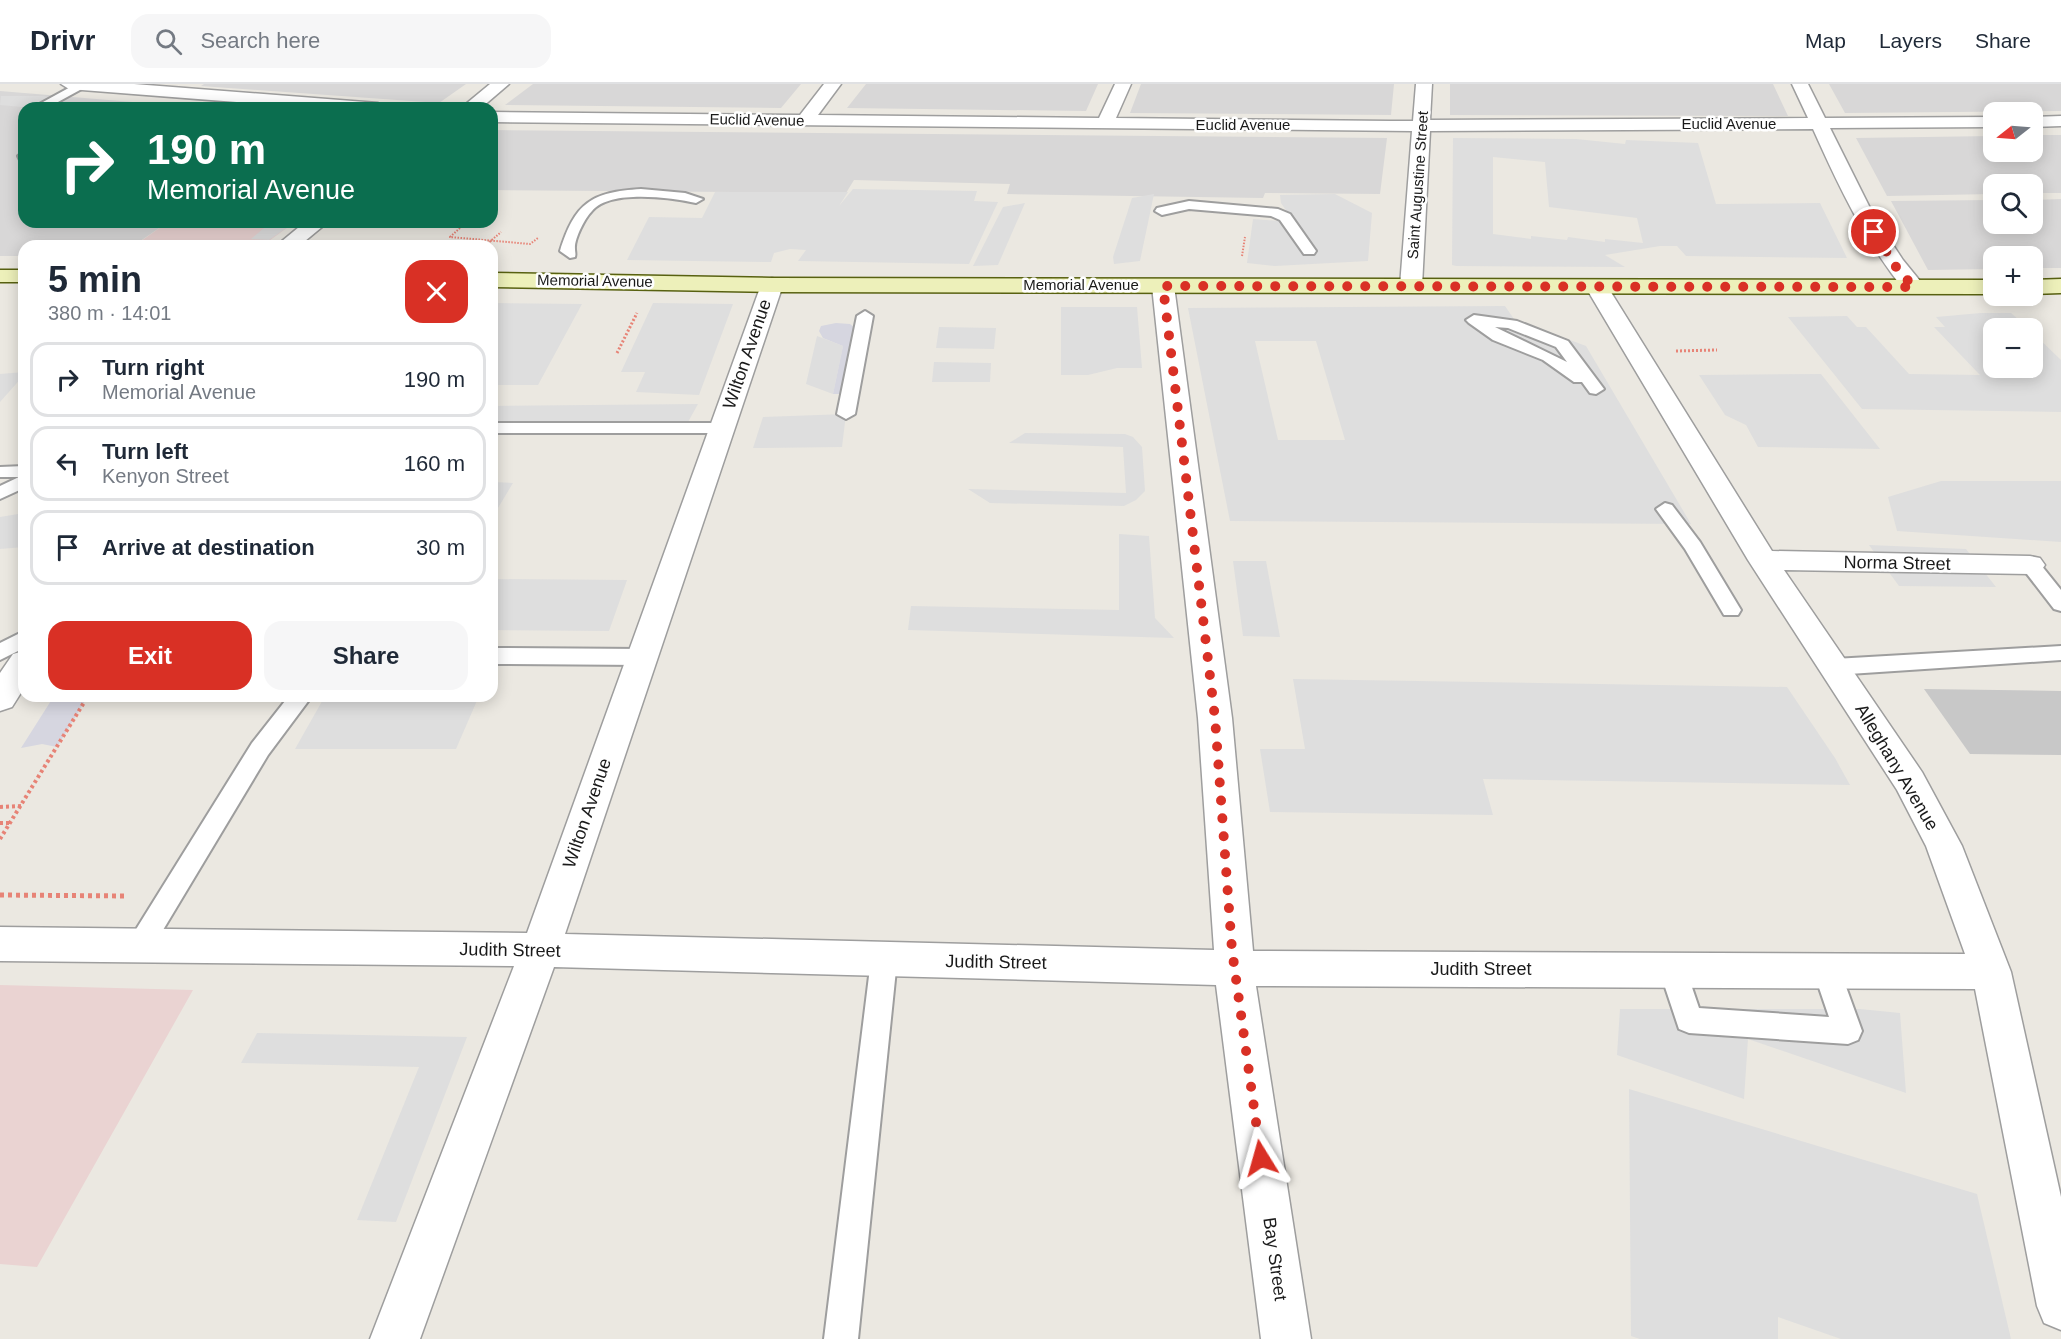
<!DOCTYPE html>
<meta charset="utf-8">
<style>
:root{--surface:#fff;--page:#f6f6f7;--text:#1f2937;--muted:#747a83;--line:#e0e1e3;--accent:#d93025}
body{margin:0;font-family:Arial,sans-serif;background:var(--page);color:var(--text);height:100vh;display:flex;flex-direction:column;font-size:22px;white-space:nowrap}
*{box-sizing:border-box;margin:0}
p{font-size:20px;color:var(--muted)}
.icon{flex:none;width:33px;height:33px;fill:none;stroke:currentColor;stroke-width:2;stroke-linecap:round;stroke-linejoin:round}
.map{position:relative;flex:1;overflow:hidden}
.details{position:absolute;left:18px;top:156px;width:480px;height:462px;display:flex;flex-direction:column;background:var(--surface);border-radius:18px;box-shadow:0 3px 15px #0003}
.details>*{flex:none}
.guide{position:absolute;left:18px;top:18px;width:480px;height:126px;border-radius:18px;box-shadow:0 3px 15px #0003;background:#0b6e4f;color:#fff;overflow:hidden}
.needle{width:39px;rotate:253deg}
.fabs{position:absolute;left:1983px;top:18px;display:grid;gap:12px}
.fabs a{display:grid;place-items:center;width:60px;height:60px;border-radius:12px;background:var(--surface);box-shadow:0 3px 15px #0003;font-size:30px}
.pin{position:absolute;display:grid;place-items:center;width:51px;height:51px;color:#fff;margin:-26px;border:3px solid #fff;border-radius:50%;box-shadow:0 2px 6px #0007}
.me{position:absolute;width:66px;margin:-33px;rotate:352deg;stroke-linejoin:round;filter:drop-shadow(0 0 4px #0008)}
.turn{display:flex;align-items:center;gap:21px;height:126px;padding:0 30px;font-size:27px}
.turn .icon{width:78px;height:78px;stroke-width:2.5}
.turn b{display:block;font-size:42px;line-height:51px}
.round{display:grid;place-items:center;flex:none;width:63px;height:63px;border-radius:18px;background:var(--page)}
.summary{display:flex;align-items:center;justify-content:space-between;height:102px;padding:0 30px}
h1{font-size:36px;font-weight:800;line-height:45px}
.action{display:flex;gap:12px;margin-top:auto;padding:12px 30px}
.action a{flex:1;height:69px;border-radius:18px;background:var(--accent);color:#fff;font-size:24px;font-weight:800;line-height:69px;text-align:center}
.action a+a{background:var(--page);color:var(--text)}
ul{padding:0;list-style:none}
li{display:flex;align-items:center;gap:18px;height:75px;margin:0 12px 9px;padding:0 18px;border:3px solid var(--line);border-radius:18px}
li div{flex:1}
li b{display:block;font-size:22px}
li em{font-style:normal}
header{display:flex;align-items:center;gap:36px;box-sizing:border-box;height:84px;padding:0 30px;background:var(--surface);border-bottom:2px solid var(--line)}
header strong{font-size:28px}
nav{display:flex;gap:33px;margin-inline-start:auto;font-size:21px}
.search{width:420px;height:54px;background:var(--page);display:flex;align-items:center;gap:15px;box-sizing:border-box;padding:0 21px;border-radius:18px;color:var(--muted);font-size:22px}
.map>svg:first-child{display:block}
.residential{fill:#d8d7d7}
.commercial{fill:#ead3d2}
.religious{fill:#c8c8c8}
.parking{fill:#dedede;fill-rule:evenodd}
.plaza{fill:#d6d6e0}
.lines{fill:none;stroke-linecap:round;stroke-linejoin:round}
.service-casing{stroke:#9e9e9e;stroke-width:4}
.minor-casing{stroke:#9e9e9e;stroke-width:3}
.tertiary-casing{stroke:#9e9e9e;stroke-width:3}
.secondary-casing{stroke:#586111;stroke-width:3}
.path-far3{stroke:#e78376;stroke-width:2;stroke-dasharray:1.5 1.5;stroke-linecap:butt}
.path-far2{stroke:#e78376;stroke-width:3;stroke-dasharray:2 2;stroke-linecap:butt}
.path-far1{stroke:#e78376;stroke-width:4;stroke-dasharray:3 3;stroke-linecap:butt}
.path{stroke:#e78376;stroke-width:5;stroke-dasharray:4 4;stroke-linecap:butt}
.service{fill:#fff;fill-rule:evenodd}
.minor{fill:#fff;fill-rule:evenodd}
.tertiary{fill:#fff;fill-rule:evenodd}
.secondary{fill:#edf0ba;fill-rule:evenodd}
.route{stroke:#d93025;stroke-width:10;stroke-dasharray:0 18}
.labels{text-anchor:middle;stroke-width:5;stroke-linejoin:round;paint-order:stroke}
.far-street-label{font-size:15px;fill:#1a1a1a;stroke:#fff}
.street-label{font-size:18px;fill:#1a1a1a;stroke:#fff}
</style>
<header>
<strong>Drivr</strong>
<div class="search"><svg class="icon" aria-label="search" viewBox="0 0 24 24"><circle cx="10" cy="10" r="6"/><path d="M15 15l6 6"/></svg>Search here</div>
<nav><a>Map</a><a>Layers</a><a>Share</a></nav>
</header>
<div class="map">
<svg width="2061" height="1255" viewBox="0 0 2061 1255">
<rect width="100%" height="100%" fill="#ebe8e1"/>
<path class="residential" d="M 204,0 L 466,0 L 439,19 L 201,2 Z
M 533,0 L 801,0 L 781,24 L 505,21 Z
M 866,0 L 1098,0 L 1086,27 L 847,24 Z
M 1141,0 L 1394,0 L 1391,31 L 1130,29 Z
M 1450,0 L 1773,0 L 1788,32 L 1450,31 Z
M 1829,0 L 2061,0 L 2061,27 L 1845,29 Z
M 0,7 L 205,24 L 24,24 L 24,138 L 168,138 L 133,162 L 24,162 L 24,172 L 0,172 Z
M 492,46 L 1387,54 L 1380,110 L 1265,109 L 1263,114 L 1007,110 L 1010,100 L 854,96 L 846,109 L 492,106 Z
M 2033,51 L 2061,51 L 2061,109 L 2033,109 L 2032,100 L 1994,100 L 1993,110 L 1887,112 L 1856,54 L 1993,52 L 1994,68 L 2032,68 Z
M 2061,115 L 2061,184 L 2033,184 L 2032,172 L 1994,172 L 1993,185 L 1928,186 L 1891,117 L 1993,116 L 1994,140 L 2032,140 L 2033,116 Z"/>
<path class="commercial" d="M 168,138 L 295,138 L 262,162 L 134,162 Z
M 0,901 L 193,906 L 37,1183 L 0,1180 Z"/>
<path class="religious" d="M 1924,605 L 2061,607 L 2061,671 L 1970,670 Z"/>
<path class="parking" d="M 1,12 L 42,12 L 56,14 L 33,24 L 0,21 Z
M 1453,54 L 1576,55 L 1625,60 L 1626,56 L 1698,59 L 1716,120 L 1820,119 L 1847,174 L 1686,172 L 1677,162 L 1660,162 L 1605,171 L 1625,183 L 1456,182 L 1452,181 ZM 1493,73 L 1545,78 L 1549,123 L 1637,134 L 1643,159 L 1605,155 L 1605,158 L 1568,153 L 1567,156 L 1531,152 L 1531,155 L 1493,150 Z
M 853,105 L 977,107 L 974,117 L 998,118 L 969,180 L 798,177 L 806,166 L 790,165 L 774,169 L 771,178 L 627,176 L 649,133 L 702,134 L 715,108 L 848,108 L 839,122 Z
M 1154,110 L 1140,177 L 1114,180 L 1113,173 L 1132,114 Z
M 1335,110 L 1372,129 L 1368,177 L 1275,182 L 1247,179 L 1253,135 L 1294,138 L 1281,119 L 1280,111 Z
M 1025,119 L 998,181 L 973,182 L 1003,123 Z
M 271,138 L 295,138 L 269,156 L 251,155 Z
M 494,219 L 582,220 L 538,301 L 492,301 Z
M 653,219 L 733,220 L 699,311 L 636,308 L 645,288 L 621,288 Z
M 1505,222 L 1514,235 L 1586,262 L 1691,440 L 1230,437 L 1188,224 ZM 1255,257 L 1316,257 L 1345,356 L 1278,356 Z
M 1061,223 L 1137,223 L 1142,284 L 1117,284 L 1088,291 L 1061,291 Z
M 1981,229 L 2011,229 L 2028,244 L 1994,244 L 1994,284 L 2032,284 L 2033,249 L 2061,276 L 2061,328 L 1862,325 L 1788,233 L 1847,232 L 1857,243 L 1866,243 L 1909,290 L 1980,291 L 1934,243 L 1945,243 L 1936,233 Z
M 939,243 L 996,244 L 994,265 L 936,264 Z
M 817,252 L 843,262 L 833,310 L 806,300 Z
M 934,278 L 991,279 L 990,298 L 932,298 Z
M 24,288 L 24,291 L 0,318 L 0,290 Z
M 1821,290 L 1880,365 L 1758,363 L 1746,341 L 1725,331 L 1699,291 Z
M 698,320 L 688,338 L 492,338 L 492,322 Z
M 846,330 L 842,363 L 753,364 L 763,333 Z
M 1025,349 L 1125,350 L 1133,353 L 1142,363 L 1145,407 L 1136,416 L 1124,422 L 990,419 L 968,405 L 1126,409 L 1123,363 L 1009,359 Z
M 1941,397 L 2061,397 L 2061,458 L 1897,447 L 1888,413 Z
M 492,398 L 513,399 L 492,434 Z
M 24,429 L 24,463 L 0,465 L 0,433 Z
M 1119,450 L 1149,452 L 1155,534 L 1174,554 L 908,546 L 911,522 L 1119,526 Z
M 1869,461 L 1966,465 L 1996,503 L 1899,502 Z
M 1233,477 L 1266,477 L 1280,553 L 1243,552 Z
M 492,495 L 627,496 L 609,547 L 492,546 Z
M 1293,595 L 1787,603 L 1835,674 L 1850,701 L 1483,695 L 1493,731 L 1270,728 L 1260,665 L 1305,665 Z
M 325,612 L 479,612 L 456,665 L 295,665 Z
M 1620,925 L 1860,925 L 1900,929 L 1906,1009 L 1748,955 L 1744,1015 L 1617,971 Z
M 257,949 L 467,953 L 396,1138 L 357,1136 L 419,983 L 241,979 Z
M 1629,1005 L 1977,1110 L 2011,1255 L 1841,1255 L 1778,1233 L 1778,1255 L 1640,1255 L 1631,1252 Z"/>
<path class="plaza" d="M 836,239 L 850,240 L 855,244 L 842,310 L 833,310 L 843,262 L 823,254 L 819,247 L 821,242 Z
M 54,612 L 88,612 L 57,663 L 42,660 L 21,664 Z"/>
<g class="lines">
<defs>
<path id="service" d="M 76,0 L 89,1 L 47,24 L 32,24 Z
M 24,68 L 24,77 L 20,76 L 18,72 Z
M 641,105 L 685,109 L 703,115 L 696,119 C 671,114 611,105 592,127 C 585,134 574,155 575,165 C 575,168 576,170 575,173 L 570,174 L 560,167 C 575,119 591,108 641,105 Z
M 1189,117 L 1278,125 L 1290,130 L 1316,167 L 1314,170 L 1304,170 L 1280,136 L 1271,132 L 1189,125 L 1162,131 L 1155,127 L 1157,124 Z
M 865,227 L 873,232 L 855,330 L 846,335 L 837,330 L 857,232 Z
M 1474,231 L 1517,237 L 1568,257 L 1604,305 L 1596,310 L 1590,309 L 1582,298 L 1574,298 L 1543,276 L 1493,256 L 1469,239 L 1466,236 ZM 1495,243 L 1508,244 L 1556,263 L 1567,278 Z
M 492,339 L 722,339 L 731,344 L 722,349 L 492,349 Z
M 24,382 L 24,404 L 0,415 L 0,402 L 19,393 L 0,393 L 0,383 Z
M 1665,419 L 1672,421 L 1700,458 L 1741,526 L 1738,531 L 1724,531 L 1685,465 L 1656,425 Z
M 2030,475 L 2037,476 L 2061,506 L 2061,527 L 2054,525 L 2020,481 L 2023,476 Z
M 24,547 L 24,564 L 0,576 L 0,559 Z
M 2061,562 L 2061,576 L 1834,591 L 1826,588 L 1823,583 L 1826,578 L 1834,575 Z
M 492,564 L 642,565 L 650,568 L 653,573 L 650,578 L 642,581 L 492,580 Z
M 289,612 L 312,612 L 268,671 L 148,871 L 139,875 L 130,871 L 126,863 L 130,855 L 252,659 Z
M 884,864 L 894,868 L 897,876 L 858,1255 L 824,1255 L 871,876 L 874,868 Z
M 1673,873 L 1683,877 L 1699,924 L 1829,933 L 1813,886 L 1817,878 L 1827,874 L 1837,878 L 1862,947 L 1858,956 L 1848,960 L 1689,949 L 1679,945 L 1659,885 L 1663,877 Z"/>
<path id="minor" d="M 61,0 L 134,0 L 378,19 L 387,24 L 312,24 L 69,5 Z
M 824,0 L 841,0 L 818,31 L 1099,34 L 1115,0 L 1131,0 L 1116,34 L 1390,37 L 1413,37 L 1416,0 L 1432,0 L 1430,36 L 1808,34 L 1792,0 L 1808,0 L 1825,34 L 1994,33 L 1994,43 L 1830,44 L 1874,132 L 1903,176 L 1925,203 L 1922,208 L 1906,208 C 1865,158 1839,103 1813,45 L 1430,47 L 1422,202 L 1419,207 L 1403,207 L 1400,202 L 1412,47 L 492,38 L 492,28 L 800,31 Z
M 2061,32 L 2061,42 L 2032,43 L 2032,33 Z
M 772,194 L 780,196 L 783,201 L 565,850 L 1214,866 L 1198,634 L 1152,202 L 1155,197 L 1171,197 L 1174,202 L 1232,634 L 1253,867 L 1965,870 L 1926,762 L 1897,706 L 1748,476 L 1585,202 L 1588,197 L 1604,197 L 1772,467 L 2030,472 L 2040,474 L 2045,481 L 2040,488 L 2030,490 L 1784,486 L 1922,688 L 1962,762 L 2011,888 L 2061,1113 L 2061,1246 L 2044,1239 L 2037,1222 L 1975,905 L 1256,902 L 1311,1255 L 1261,1255 L 1216,901 L 554,883 L 420,1255 L 370,1255 L 514,882 L 0,877 L 0,843 L 527,849 L 761,201 L 764,196 Z
M 24,567 L 24,604 L 12,623 L 0,627 L 0,589 L 13,570 Z"/>
<path id="tertiary" d="M 490,0 L 509,0 L 481,24 L 461,24 Z
M 305,138 L 328,138 L 299,162 L 276,162 Z"/>
<path id="secondary" d="M 0,186 L 24,186 L 24,198 L 0,198 Z
M 492,189 L 772,194 L 1994,196 L 1994,210 L 772,208 L 492,203 Z
M 2061,195 L 2061,209 L 2032,210 L 2032,196 Z"/>
</defs>
<use href="#service" class="service-casing"/>
<use href="#minor" class="minor-casing"/>
<use href="#tertiary" class="tertiary-casing"/>
<use href="#secondary" class="secondary-casing"/>
<path class="path-far3" d="M 460,144 L 450,153 L 530,160 L 538,154
M 485,162 L 501,148
M 1242,172 L 1245,153"/>
<path class="path-far2" d="M 1676,267 L 1717,266
M 617,269 L 637,229"/>
<path class="path-far1" d="M 0,723 L 21,722
M 0,739 L 10,739
M 0,755 L 88,612"/>
<path class="path" d="M 0,811 L 128,812"/>
<use href="#service" class="service"/>
<use href="#minor" class="minor"/>
<use href="#tertiary" class="tertiary"/>
<use href="#secondary" class="secondary"/>
</g>
<g class="lines">
<path class="route" d="M 1261,1074 L 1232,866 L 1215,634 L 1163,202 L 1914,203 L 1898,186 L 1874,148"/>
</g>
<g class="labels">
<g class="far-street-label">
<text transform="translate(757 36) rotate(1)" y="5">Euclid Avenue</text>
<text x="1729" y="45">Euclid Avenue</text>
<text x="1243" y="46">Euclid Avenue</text>
<text transform="translate(1418 101) rotate(-86)" y="5">Saint Augustine Street</text>
<text transform="translate(595 197) rotate(1)" y="5">Memorial Avenue</text>
<text x="1081" y="206">Memorial Avenue</text>
</g>
<g class="street-label">
<text transform="translate(747 270) rotate(-71)" y="6">Wilton Avenue</text>
<text transform="translate(1897 479) rotate(1)" y="6">Norma Street</text>
<text transform="translate(1897 683) rotate(59)" y="6">Alleghany Avenue</text>
<text transform="translate(587 729) rotate(-71)" y="6">Wilton Avenue</text>
<text transform="translate(510 866) rotate(1)" y="6">Judith Street</text>
<text transform="translate(996 878) rotate(1)" y="6">Judith Street</text>
<text x="1481" y="891">Judith Street</text>
<text transform="translate(1275 1175) rotate(82)" y="6">Bay Street</text>
</g>
</g>
</svg>
<div class="fabs">
<a><svg class="needle" viewBox="-14 -14 28 28"><path d="M0-13l5 13h-10z" fill="#e53935"/><path d="M0 13l5-13h-10z" fill="#747a83"/></svg></a>
<a><svg class="icon" aria-label="search" viewBox="0 0 24 24"><circle cx="10" cy="10" r="6"/><path d="M15 15l6 6"/></svg></a>
<a>+</a>
<a>−</a>
</div>
<div class="pin" style="left:1874px;top:148px;background:#d93025"><svg class="icon" aria-label="arrive" viewBox="0 0 24 24"><path d="M6 21V4h12l-3 4 3 4H6"/></svg></div>
<svg class="me" style="left:1261px;top:1074px" viewBox="-20 -20 40 40"><path d="M0-17L14 15 0 8-14 15z" fill="#d93025" stroke="#fff" stroke-width="4"/></svg>
<div class="guide">
<div class="turn"><svg class="icon" aria-label="right" viewBox="0 0 24 24"><path d="M7 20v-9h11M14 6l5 5-5 5"/></svg><div><b>190 m</b>Memorial Avenue</div></div>
</div>
<section class="details">
<div class="summary"><div><h1>5 min</h1><p>380 m · 14:01</p></div><a class="round" style="background:#d93025;color:#fff"><svg class="icon" aria-label="close" viewBox="0 0 24 24"><path d="M6 6l12 12M18 6L6 18"/></svg></a></div>
<ul>
<li><svg class="icon" aria-label="right" viewBox="0 0 24 24"><path d="M7 20v-9h11M14 6l5 5-5 5"/></svg><div><b>Turn right</b><p>Memorial Avenue</p></div><em>190 m</em></li>
<li><svg class="icon" aria-label="left" viewBox="0 0 24 24"><path d="M17 20v-9H6M10 6l-5 5 5 5"/></svg><div><b>Turn left</b><p>Kenyon Street</p></div><em>160 m</em></li>
<li><svg class="icon" aria-label="arrive" viewBox="0 0 24 24"><path d="M6 21V4h12l-3 4 3 4H6"/></svg><div><b>Arrive at destination</b></div><em>30 m</em></li>
</ul>
<div class="action"><a>Exit</a><a>Share</a></div>
</section>
</div>
